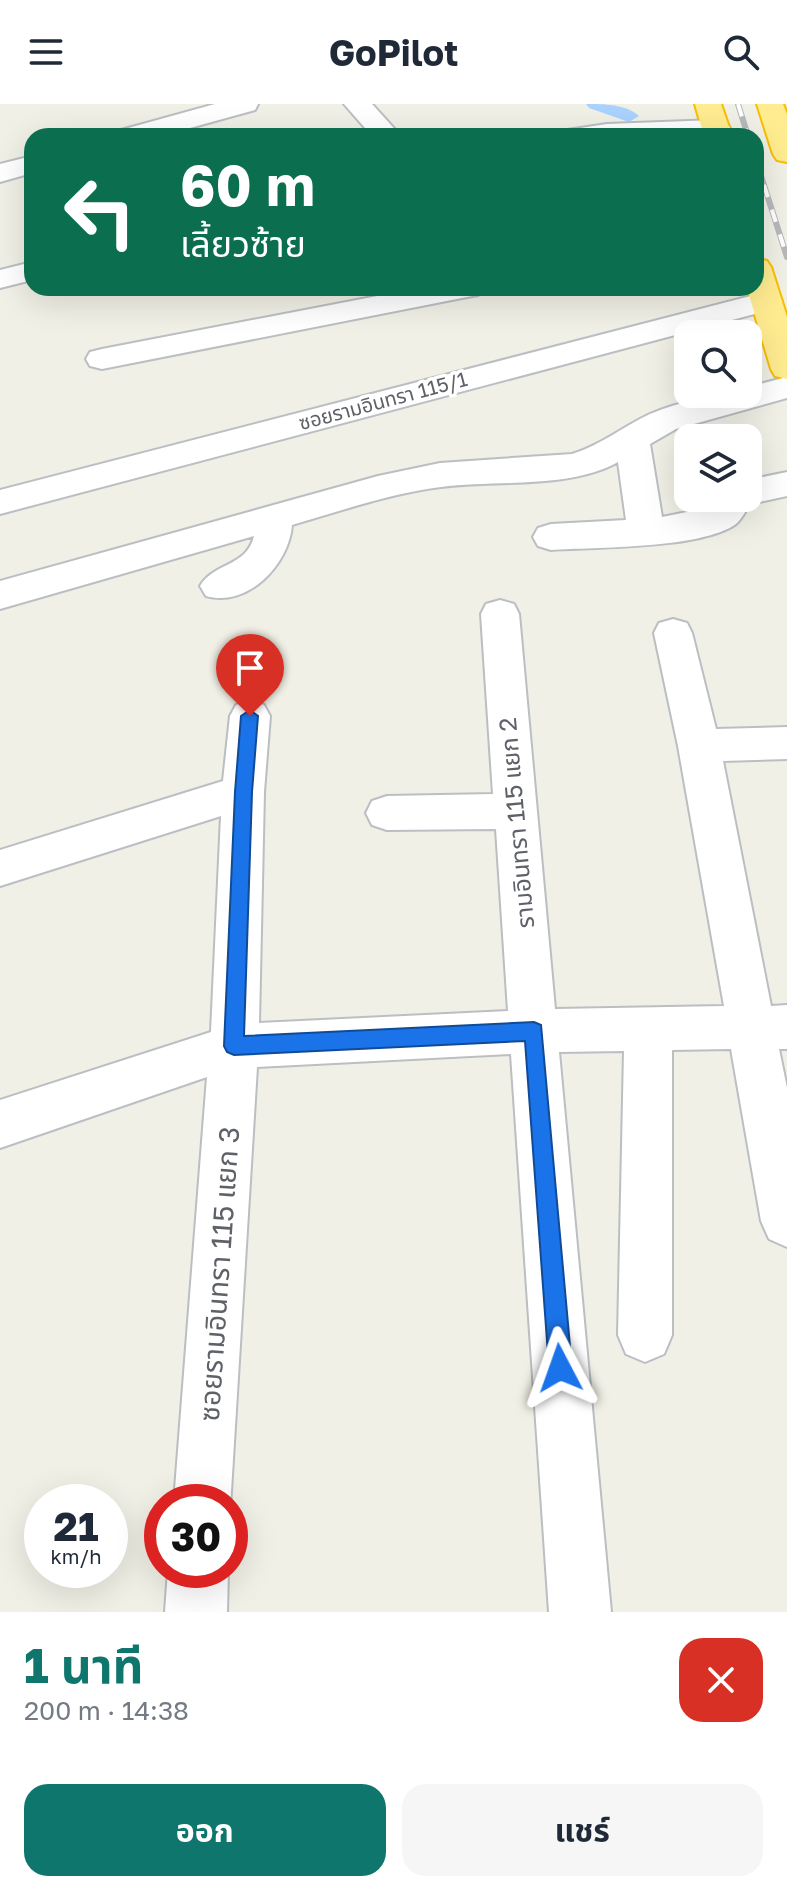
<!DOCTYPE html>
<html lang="th">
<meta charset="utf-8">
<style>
:root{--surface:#fff;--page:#f6f6f7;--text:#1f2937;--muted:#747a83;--accent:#0f766e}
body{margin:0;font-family:"Golos Text","Noto Sans Thai",sans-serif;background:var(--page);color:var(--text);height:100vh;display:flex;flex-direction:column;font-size:30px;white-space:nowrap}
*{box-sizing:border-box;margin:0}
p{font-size:26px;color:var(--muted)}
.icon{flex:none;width:44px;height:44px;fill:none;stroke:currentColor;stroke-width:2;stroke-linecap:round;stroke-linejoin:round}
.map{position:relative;height:1508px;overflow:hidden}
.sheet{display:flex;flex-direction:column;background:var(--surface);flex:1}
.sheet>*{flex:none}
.hud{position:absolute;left:24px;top:24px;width:740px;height:168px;border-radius:24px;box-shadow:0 8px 32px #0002;background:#0b6e4f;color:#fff;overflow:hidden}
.tools{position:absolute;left:674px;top:216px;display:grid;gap:16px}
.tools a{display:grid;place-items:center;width:88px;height:88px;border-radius:16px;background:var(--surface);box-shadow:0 8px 32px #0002;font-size:40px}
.speed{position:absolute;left:24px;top:1380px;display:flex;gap:16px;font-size:40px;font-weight:700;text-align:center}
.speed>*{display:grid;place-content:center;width:104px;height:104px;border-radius:50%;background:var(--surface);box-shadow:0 8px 32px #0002;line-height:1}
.speed small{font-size:20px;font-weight:400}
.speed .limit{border:12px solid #d22;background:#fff;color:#111}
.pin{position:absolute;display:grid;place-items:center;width:68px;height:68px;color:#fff;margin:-82px -34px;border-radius:50% 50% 50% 0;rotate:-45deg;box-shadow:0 0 8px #0007}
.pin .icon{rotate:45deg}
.me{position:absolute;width:88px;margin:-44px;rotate:356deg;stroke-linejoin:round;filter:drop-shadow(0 0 6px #0008)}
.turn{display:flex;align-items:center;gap:28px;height:168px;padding:0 24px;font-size:36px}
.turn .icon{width:104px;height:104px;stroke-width:2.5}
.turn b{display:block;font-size:56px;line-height:68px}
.round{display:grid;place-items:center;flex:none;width:84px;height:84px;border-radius:24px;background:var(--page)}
.summary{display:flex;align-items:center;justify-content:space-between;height:136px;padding:0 24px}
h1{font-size:48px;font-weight:700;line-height:60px;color:var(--accent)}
.primary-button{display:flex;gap:16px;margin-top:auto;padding:16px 24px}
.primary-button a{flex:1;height:92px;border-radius:24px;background:var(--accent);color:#fff;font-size:32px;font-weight:700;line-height:92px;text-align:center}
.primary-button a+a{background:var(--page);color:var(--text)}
header{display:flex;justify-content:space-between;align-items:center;height:104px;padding:0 24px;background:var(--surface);font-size:36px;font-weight:700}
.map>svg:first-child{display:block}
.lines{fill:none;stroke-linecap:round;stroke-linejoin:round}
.canal{fill:#a9d2ff;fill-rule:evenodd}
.minor-casing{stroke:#bbbec3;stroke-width:4}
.highway-casing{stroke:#f8be00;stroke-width:4}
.minor{fill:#fff;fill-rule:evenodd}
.highway{fill:#ffec90;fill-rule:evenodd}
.rail-casing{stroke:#b7b8b9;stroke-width:6}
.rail{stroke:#fff;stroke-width:4;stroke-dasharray:13;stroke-linecap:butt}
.route{fill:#1a73e8;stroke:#114b97;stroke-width:2}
.labels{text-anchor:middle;stroke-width:7;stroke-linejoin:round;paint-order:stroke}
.far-street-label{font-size:20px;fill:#5e6168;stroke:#fff}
.street-label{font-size:24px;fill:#5e6168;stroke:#fff}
.near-street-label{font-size:28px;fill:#5e6168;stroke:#fff}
</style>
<header><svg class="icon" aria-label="menu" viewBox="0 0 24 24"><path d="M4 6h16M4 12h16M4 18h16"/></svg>GoPilot<svg class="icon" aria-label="search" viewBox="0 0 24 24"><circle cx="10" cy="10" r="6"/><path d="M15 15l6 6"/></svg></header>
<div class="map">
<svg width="787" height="1508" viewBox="0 0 787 1508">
<rect width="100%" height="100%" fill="#f1f0e6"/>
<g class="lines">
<path class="canal" d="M 586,0 C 604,0 626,0 639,12 L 629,18 L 589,4 Z"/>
<defs>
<path id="minor" d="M 215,0 L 258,0 L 255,6 L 161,32 L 117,32 L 121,26 Z
M 344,0 L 372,0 L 401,32 L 372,32 Z
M 716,16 L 726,18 L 730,24 L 726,30 L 563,32 L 567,26 L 607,20 Z
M 32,52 L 32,69 L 0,78 L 0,60 Z
M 32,158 L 32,176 L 0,184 L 0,166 Z
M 419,184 L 483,184 L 478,191 L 467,193 L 102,265 L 90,262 L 86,255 L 90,248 L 102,245 Z
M 766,188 L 777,190 L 782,197 L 777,204 L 0,410 L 0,386 Z
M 787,273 L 787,294 L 676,325 L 650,340 L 662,413 L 707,404 L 717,394 L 748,394 L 748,376 L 787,368 L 787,392 L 750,400 C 746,406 742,415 736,420 C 701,445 595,443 551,446 L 538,442 L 533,433 L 538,424 L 551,420 L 626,416 L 618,358 C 571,385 495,376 441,383 C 391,389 341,407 292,421 C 289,461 247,504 206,492 L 200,482 C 214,458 247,463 254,432 L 0,505 L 0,477 L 378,372 L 440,359 L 572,350 C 601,341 624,322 650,310 C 680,297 717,290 748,290 L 748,283 Z
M 500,496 L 514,500 L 519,510 L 555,905 L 724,902 L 678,642 L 654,529 L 659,519 L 673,515 L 687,519 L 692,529 L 716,625 L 787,623 L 787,655 L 723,657 L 771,902 L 787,901 L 787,945 L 779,945 L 787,984 L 787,1143 L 769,1135 L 761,1117 L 731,945 L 672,946 L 672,1231 L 664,1250 L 645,1258 L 626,1250 L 618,1231 L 624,947 L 559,948 L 611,1508 L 549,1508 L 511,950 L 257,963 L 230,1404 L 230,1398 L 174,1398 L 207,973 L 0,1044 L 0,996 L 211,928 L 221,712 L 0,782 L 0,746 L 223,677 L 230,612 L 236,601 L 250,596 L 264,601 L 270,612 L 264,688 L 259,919 L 508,907 L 496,725 L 387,726 L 372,721 L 366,709 L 372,697 L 387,692 L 493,690 L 481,510 L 486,500 Z
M 168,1466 L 228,1466 L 227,1508 L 165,1508 Z"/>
<path id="highway" d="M 695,0 L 721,0 L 732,32 L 704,32 Z
M 757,0 L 783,0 L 787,10 L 787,58 L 777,56 L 773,50 Z
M 756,154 L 767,157 L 771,163 L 787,213 L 787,275 L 775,272 L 771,265 L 747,184 L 756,184 Z"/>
</defs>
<use href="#minor" class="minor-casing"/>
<use href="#highway" class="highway-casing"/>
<use href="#minor" class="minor"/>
<use href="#highway" class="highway"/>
<defs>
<path id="rail" d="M 738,0 L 748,32
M 756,56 L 787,153"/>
</defs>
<use href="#rail" class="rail-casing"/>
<use href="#rail" class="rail"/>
</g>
<path class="route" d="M 250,606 L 258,612 L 252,688 L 244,932 L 534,918 L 541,921 L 572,1264 L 569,1272 L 560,1275 L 552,1272 L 549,1264 L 525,937 L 234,951 L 227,948 L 224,942 L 235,688 L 241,612 Z"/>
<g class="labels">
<g class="far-street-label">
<text transform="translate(383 297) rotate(-15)" y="7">ซอยรามอินทรา 115/1</text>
</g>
<g class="street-label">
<text transform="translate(517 719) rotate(-95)" y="8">รามอินทรา 115 แยก 2</text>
</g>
<g class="near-street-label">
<text transform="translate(219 1170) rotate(-86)" y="10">ซอยรามอินทรา 115 แยก 3</text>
</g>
</g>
</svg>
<div class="tools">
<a><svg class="icon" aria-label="search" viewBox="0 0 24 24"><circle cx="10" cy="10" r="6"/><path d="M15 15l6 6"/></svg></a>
<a><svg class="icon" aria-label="layers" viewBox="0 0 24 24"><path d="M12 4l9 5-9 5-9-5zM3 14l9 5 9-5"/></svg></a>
</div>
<div class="speed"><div>21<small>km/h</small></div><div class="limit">30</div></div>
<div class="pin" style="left:250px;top:612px;background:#d93025"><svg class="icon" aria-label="arrive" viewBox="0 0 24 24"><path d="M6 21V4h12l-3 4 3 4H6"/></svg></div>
<svg class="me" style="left:560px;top:1264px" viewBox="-20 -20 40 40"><path d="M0-17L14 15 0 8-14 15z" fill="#1a73e8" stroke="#fff" stroke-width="4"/></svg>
<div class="hud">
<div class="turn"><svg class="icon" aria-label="left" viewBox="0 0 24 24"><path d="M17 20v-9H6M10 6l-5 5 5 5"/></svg><div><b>60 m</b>เลี้ยวซ้าย</div></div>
</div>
</div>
<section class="sheet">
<div class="summary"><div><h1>1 นาที</h1><p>200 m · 14:38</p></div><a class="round" style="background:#d93025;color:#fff"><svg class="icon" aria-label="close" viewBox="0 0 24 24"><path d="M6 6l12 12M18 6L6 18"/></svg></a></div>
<div class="primary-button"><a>ออก</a><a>แชร์</a></div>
</section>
